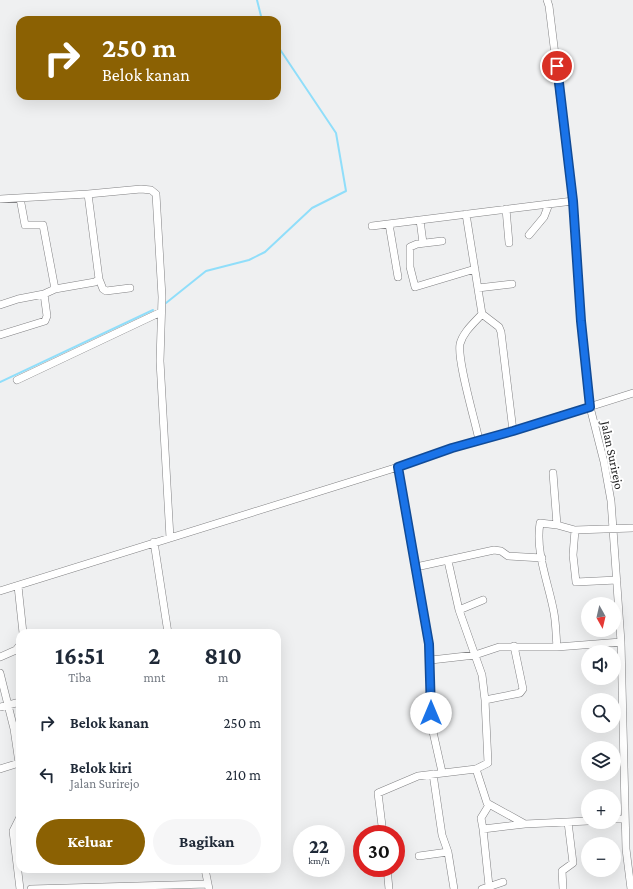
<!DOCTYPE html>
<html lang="id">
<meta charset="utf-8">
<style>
:root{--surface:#fff;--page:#f6f6f7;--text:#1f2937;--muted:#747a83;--accent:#8b6103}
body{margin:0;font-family:"Crimson Pro",serif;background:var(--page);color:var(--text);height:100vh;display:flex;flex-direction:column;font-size:15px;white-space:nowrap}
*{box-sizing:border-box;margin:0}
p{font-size:13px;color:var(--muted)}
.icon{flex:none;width:22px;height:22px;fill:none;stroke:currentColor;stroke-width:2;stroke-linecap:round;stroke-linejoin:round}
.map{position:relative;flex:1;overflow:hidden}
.drawer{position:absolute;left:16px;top:629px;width:265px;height:244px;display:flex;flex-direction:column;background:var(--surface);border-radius:12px;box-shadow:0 4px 16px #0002}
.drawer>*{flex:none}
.hud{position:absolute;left:16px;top:16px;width:265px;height:84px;border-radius:12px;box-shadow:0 4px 16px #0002;background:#8b6103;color:#fff;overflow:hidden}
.needle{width:26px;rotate:172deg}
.tools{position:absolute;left:581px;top:597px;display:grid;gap:8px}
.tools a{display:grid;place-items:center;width:40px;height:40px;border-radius:50%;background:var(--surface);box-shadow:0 4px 16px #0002;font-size:20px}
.speed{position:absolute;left:293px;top:825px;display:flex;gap:8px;font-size:20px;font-weight:700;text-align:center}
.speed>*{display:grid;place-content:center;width:52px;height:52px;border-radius:50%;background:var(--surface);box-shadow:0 4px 16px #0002;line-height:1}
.speed small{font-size:10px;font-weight:400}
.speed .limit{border:6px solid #d22;background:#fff;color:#111}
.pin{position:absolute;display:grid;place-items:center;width:34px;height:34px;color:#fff;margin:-17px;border:2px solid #fff;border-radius:50%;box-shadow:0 1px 4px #0007}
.me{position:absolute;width:44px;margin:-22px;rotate:0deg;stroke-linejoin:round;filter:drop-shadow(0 0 3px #0008)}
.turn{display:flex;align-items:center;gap:14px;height:84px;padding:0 20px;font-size:18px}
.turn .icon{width:52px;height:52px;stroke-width:2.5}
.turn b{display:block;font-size:28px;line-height:34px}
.eta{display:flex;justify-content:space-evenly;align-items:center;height:68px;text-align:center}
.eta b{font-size:24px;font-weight:700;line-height:28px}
.button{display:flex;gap:8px;margin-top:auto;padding:8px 20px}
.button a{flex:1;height:46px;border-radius:24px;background:var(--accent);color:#fff;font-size:16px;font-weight:700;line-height:46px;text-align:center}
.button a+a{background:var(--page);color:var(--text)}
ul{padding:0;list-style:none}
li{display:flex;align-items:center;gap:12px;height:52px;padding:0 20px}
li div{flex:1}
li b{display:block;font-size:15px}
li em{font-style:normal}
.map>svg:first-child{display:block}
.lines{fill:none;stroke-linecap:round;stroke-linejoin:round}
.stream{stroke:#90defa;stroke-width:2}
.minor-casing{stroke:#818183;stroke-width:8}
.minor{stroke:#fff;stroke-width:7}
.route-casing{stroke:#114b97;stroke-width:10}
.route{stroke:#1a73e8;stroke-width:7}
.labels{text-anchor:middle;stroke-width:4;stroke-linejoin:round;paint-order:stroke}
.street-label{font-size:13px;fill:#1e1e1f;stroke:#fff}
</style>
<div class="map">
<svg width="633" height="889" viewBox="0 0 633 889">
<rect width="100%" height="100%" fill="#eff0f1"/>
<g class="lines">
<path class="stream" d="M 257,0 L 262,20
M 166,303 L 206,271 L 249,260 L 265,252 L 312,208 L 346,191 L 336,133 L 277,45
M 0,382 L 153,310"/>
<defs>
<path id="minor" d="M 547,0 L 549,6 L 573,201 L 581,321 L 590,407 L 604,462 L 611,501 L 621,642 L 626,849 L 631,889
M 20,198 L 25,225 L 43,225 L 55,289
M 0,199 L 88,194 L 141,189 L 151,190 L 156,194 L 162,297 L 160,361 L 170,538
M 506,209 L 509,243
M 466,214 L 482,314 L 499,327 L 501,332 L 513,431
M 420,220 L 423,243
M 389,224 L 398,277
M 372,226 L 573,201
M 529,235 L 544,217 L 549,204
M 442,241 L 417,244 L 410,247 L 410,267 L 415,287 L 475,269
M 99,279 L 103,289 L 106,291 L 130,288
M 478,288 L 512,284
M 0,305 L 18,299 L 44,294
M 0,335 L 45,321 L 47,316 L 44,294 L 55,289 L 95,282 L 99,279 L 88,194
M 17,380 L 161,312
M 479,440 C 475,420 457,361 460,344 C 463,332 474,323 482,314
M 398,467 L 429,644 L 431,723 L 442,772
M 553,473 L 557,525 L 540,523 C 535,553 549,584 554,613 C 556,624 556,636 557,647
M 557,525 L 575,530 L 633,528
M 575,530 L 573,555 L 576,582 L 617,580
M 154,542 L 168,633
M 416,567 L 494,550 L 501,551 L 508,556 L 542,558
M 18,586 L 23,633
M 0,591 L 398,467 L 452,448 L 513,431 L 633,393
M 459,610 L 483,600
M 0,657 L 16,650 L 20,645
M 431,660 L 475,655 L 499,647 L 557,647 L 621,642
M 0,673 L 14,729 L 19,763 L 0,769
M 485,700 L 520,693 L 523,689 L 514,646
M 0,707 L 20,702
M 476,769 L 487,803 L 525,824 L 588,821
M 433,774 L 442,835 L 448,852 L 454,889
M 20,817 L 13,831 L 20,889
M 614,819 L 625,819
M 483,829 L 481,818 L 489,805
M 383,834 L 378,793 L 418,776 L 476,769 L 488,763 L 485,700 L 482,675 L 459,610 L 448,561
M 419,856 L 448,852
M 387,868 L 389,889
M 205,869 L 209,889
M 489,886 L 483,829 L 525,824
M 31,889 L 208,884
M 482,889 L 503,882
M 563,889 L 562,871 L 573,863 L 568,822"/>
</defs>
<use href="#minor" class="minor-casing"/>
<use href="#minor" class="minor"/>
</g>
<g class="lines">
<defs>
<path id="route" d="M 431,713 L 429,644 L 398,467 L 452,448 L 513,431 L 590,407 L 581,321 L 573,201 L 557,66"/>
</defs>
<use href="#route" class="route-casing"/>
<use href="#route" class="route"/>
</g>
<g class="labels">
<g class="street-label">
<text transform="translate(613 455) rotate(78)" y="5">Jalan Surirejo</text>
</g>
</g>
</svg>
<div class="tools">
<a><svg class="needle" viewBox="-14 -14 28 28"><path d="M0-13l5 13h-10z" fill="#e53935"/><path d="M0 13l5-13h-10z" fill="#747a83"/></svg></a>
<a><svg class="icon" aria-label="sound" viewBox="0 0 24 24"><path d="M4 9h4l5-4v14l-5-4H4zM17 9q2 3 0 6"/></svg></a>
<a><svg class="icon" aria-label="search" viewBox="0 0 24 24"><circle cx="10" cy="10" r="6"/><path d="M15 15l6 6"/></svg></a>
<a><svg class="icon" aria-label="layers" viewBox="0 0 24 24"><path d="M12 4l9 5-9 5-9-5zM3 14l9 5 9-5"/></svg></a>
<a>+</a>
<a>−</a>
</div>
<div class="speed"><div>22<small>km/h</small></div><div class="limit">30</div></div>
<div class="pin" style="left:557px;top:66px;background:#d93025"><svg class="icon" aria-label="arrive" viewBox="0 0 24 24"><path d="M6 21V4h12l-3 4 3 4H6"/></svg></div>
<svg class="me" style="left:431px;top:713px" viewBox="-20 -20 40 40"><circle r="19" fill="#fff"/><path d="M0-13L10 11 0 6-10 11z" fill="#1a73e8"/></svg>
<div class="hud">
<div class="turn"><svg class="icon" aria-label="right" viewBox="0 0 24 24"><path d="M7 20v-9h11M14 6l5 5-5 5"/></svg><div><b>250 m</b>Belok kanan</div></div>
</div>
<section class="drawer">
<div class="eta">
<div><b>16:51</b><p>Tiba</p></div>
<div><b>2</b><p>mnt</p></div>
<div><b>810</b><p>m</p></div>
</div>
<ul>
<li><svg class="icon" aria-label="right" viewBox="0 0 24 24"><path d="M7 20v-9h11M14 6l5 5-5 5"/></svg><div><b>Belok kanan</b></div><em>250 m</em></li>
<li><svg class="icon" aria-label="left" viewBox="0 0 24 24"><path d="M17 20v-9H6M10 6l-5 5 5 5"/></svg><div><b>Belok kiri</b><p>Jalan Surirejo</p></div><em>210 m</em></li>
</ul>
<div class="button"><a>Keluar</a><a>Bagikan</a></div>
</section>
</div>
